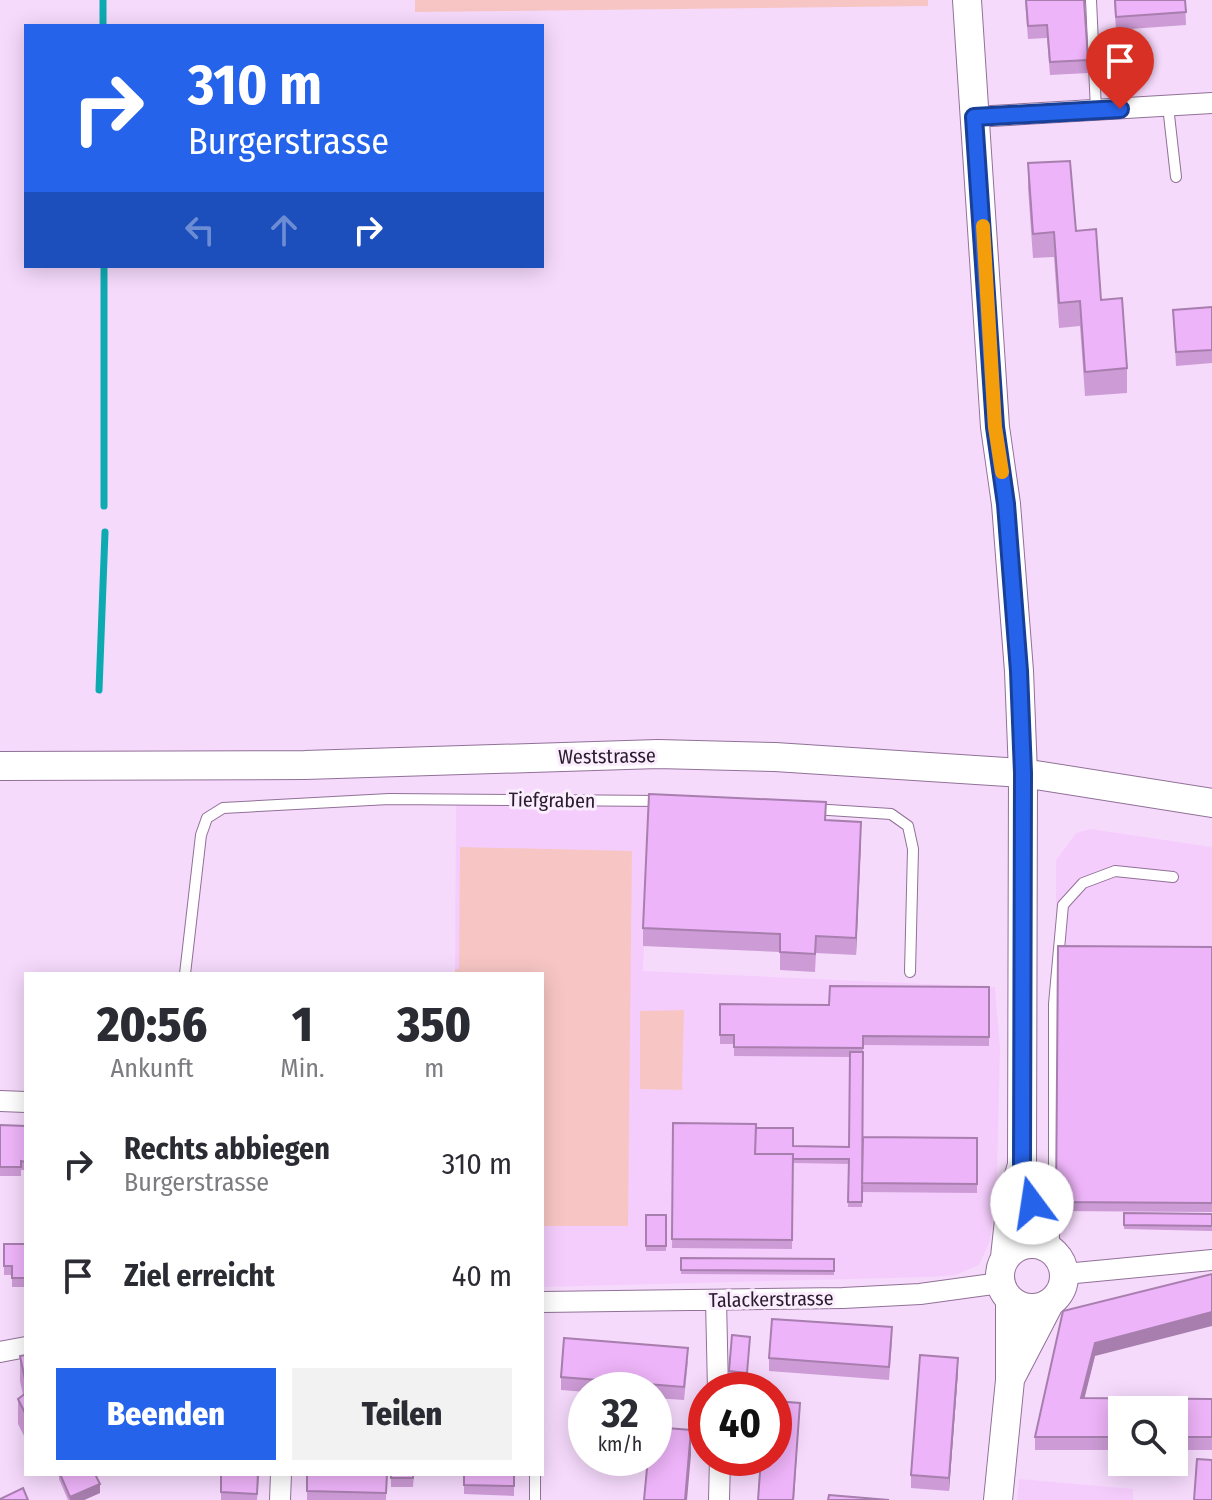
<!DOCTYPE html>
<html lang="de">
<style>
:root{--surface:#fff;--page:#f2f2f3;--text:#2b2b33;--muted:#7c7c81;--accent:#2563eb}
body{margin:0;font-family:"Fira Sans Condensed",sans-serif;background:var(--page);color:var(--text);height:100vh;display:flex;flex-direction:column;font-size:30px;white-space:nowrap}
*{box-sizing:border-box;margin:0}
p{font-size:26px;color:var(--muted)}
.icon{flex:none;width:44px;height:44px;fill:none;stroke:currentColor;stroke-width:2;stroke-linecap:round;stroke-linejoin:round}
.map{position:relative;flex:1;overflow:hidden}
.panel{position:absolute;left:24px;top:972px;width:520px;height:504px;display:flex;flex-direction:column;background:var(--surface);border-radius:0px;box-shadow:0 4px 20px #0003}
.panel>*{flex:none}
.banner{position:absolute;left:24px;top:24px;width:520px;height:244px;border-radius:0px;box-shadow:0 4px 20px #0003;background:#2563eb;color:#fff;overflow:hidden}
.buttons{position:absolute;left:1108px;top:1396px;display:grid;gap:16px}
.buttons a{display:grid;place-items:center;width:80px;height:80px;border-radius:0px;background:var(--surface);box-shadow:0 4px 20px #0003;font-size:40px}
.speed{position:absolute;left:568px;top:1372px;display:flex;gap:16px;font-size:40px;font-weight:700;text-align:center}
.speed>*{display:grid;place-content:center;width:104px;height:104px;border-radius:50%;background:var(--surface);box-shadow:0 4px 20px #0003;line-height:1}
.speed small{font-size:20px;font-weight:400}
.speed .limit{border:12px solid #d22;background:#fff;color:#111}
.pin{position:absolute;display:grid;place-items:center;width:68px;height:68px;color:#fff;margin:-82px -34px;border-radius:50% 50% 50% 0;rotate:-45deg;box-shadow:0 0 8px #0007}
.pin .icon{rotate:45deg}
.me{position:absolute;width:88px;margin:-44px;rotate:346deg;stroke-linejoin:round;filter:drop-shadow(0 0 6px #0008)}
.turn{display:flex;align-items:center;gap:28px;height:168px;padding:0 32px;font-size:36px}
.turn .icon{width:104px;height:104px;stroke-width:2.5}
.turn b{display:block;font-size:56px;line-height:68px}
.lanes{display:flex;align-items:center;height:76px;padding:0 32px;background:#0003;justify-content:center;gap:40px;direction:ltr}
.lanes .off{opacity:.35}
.eta{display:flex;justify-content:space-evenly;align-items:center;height:136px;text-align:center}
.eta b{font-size:48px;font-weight:800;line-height:56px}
.button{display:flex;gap:16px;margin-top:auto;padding:16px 32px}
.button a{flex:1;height:92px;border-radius:0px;background:var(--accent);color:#fff;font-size:32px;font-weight:800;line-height:92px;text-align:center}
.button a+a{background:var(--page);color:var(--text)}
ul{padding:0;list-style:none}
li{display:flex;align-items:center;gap:24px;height:112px;padding:0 32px}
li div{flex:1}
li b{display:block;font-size:30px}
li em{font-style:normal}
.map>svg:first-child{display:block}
.built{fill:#f5cdfd}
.green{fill:#f7c6c4}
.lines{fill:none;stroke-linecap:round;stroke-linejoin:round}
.stream{stroke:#0eaab2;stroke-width:7}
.lane-casing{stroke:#917197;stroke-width:12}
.street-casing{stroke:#917197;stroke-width:22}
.secondary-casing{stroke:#917197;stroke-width:30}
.lane{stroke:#fff;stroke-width:10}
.street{stroke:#fff;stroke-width:20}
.secondary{stroke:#fff;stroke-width:28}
.wall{fill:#cd9bd6}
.shaded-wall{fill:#a77eae}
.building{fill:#eeb4f9;stroke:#a77eae;stroke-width:2}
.route-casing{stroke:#184099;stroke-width:20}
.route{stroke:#2563eb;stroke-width:14}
.slow{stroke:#f59e0b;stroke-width:14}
.labels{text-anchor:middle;stroke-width:6;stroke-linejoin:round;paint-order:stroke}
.street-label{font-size:20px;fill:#291c2c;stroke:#fbedfe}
</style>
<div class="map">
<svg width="1212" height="1500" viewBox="0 0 1212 1500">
<rect width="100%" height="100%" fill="#f6dafc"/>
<path class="built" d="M 456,803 L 650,806 L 643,971 L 995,987 L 1000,1047 L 997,1176 L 990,1241 L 979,1265 L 955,1275 L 931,1277 L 542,1287 L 542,974 L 455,974 Z
M 1090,829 L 1212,847 L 1212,1212 L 1056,1211 L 1056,860 L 1076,833 Z
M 1019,1479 L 1133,1489 L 1133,1500 L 1017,1500 Z"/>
<path class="green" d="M 415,0 L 928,0 L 928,6 L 415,12 Z
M 460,847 L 632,851 L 628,1226 L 542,1226 L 542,974 L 455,974 L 455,969 L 459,969 Z
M 684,1010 L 682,1090 L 640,1089 L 640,1011 Z"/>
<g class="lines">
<path class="stream" d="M 103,0 L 103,26
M 104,266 L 104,506
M 99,690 L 105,532"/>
<defs>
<path id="lane" d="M 1091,0 L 1096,110
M 1168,106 L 1176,177
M 813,809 L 891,814 L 908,826 L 913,849 L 910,972
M 185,974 L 201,835 L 207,818 L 223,808 L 389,799 L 662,801
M 1054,1247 L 1054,1004 L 1063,905 L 1083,883 L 1115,871 L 1173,877
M 535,1500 L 535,1474"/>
<path id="street" d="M 974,117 L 1212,103
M 0,1101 L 26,1102
M 1065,1274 L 1212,1260
M 716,1300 L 718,1390
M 542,1302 L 843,1298 L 920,1294 L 1000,1283
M 0,1352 L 26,1347
M 280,1500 L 281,1474
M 719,1500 L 720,1458"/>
<path id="secondary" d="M 967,0 L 995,427 L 1006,504 L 1019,671 L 1023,773 L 1022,1164 L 1036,1233 L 1045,1247
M 0,766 L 305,765 L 658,754 L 775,757 L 1023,773 L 1212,803
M1000 1276a32 32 0 1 1 64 0a32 32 0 1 1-64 0Z
M 1005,1257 L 1011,1202 L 1022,1165
M 1010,1379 L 1049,1304
M 998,1500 L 1010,1380 L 1010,1301"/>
</defs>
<use href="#lane" class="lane-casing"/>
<use href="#street" class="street-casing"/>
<use href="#secondary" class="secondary-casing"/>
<use href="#lane" class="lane"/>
<use href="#street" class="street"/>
<use href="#secondary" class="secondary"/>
</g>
<path class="wall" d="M 1025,0 L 1084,0 L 1088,73 L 1050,75 L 1047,38 L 1028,39 Z
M 1114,0 L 1185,0 L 1186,25 L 1116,30 Z
M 1028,163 L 1076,231 L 1127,368 L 1127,393 L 1085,396 L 1080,326 L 1059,328 L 1054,257 L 1033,258 L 1028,188 Z
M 1212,307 L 1212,363 L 1176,366 L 1173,310 Z
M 826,820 L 861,839 L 856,955 L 816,953 L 815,972 L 780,970 L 780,952 L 643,946 L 643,928 Z
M 1058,946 L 1212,947 L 1212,1212 L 1056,1211 Z
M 989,987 L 989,1046 L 863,1045 L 863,1137 L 977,1138 L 977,1193 L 862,1192 L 862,1190 L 862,1207 L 848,1207 L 849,1164 L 793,1163 L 792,1249 L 672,1248 L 673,1123 L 756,1133 L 793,1146 L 849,1147 L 850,1057 L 734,1056 L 734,1044 L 720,1044 L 720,1004 L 829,1005 Z
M 0,1125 L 26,1126 L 26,1170 L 21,1170 L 21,1176 L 0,1176 Z
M 1124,1213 L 1212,1214 L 1212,1231 L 1124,1229 Z
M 646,1215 L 666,1215 L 666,1251 L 646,1251 Z
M 4,1244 L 26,1244 L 26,1287 L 12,1287 L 12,1275 L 4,1275 Z
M 681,1258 L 834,1259 L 834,1275 L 681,1274 Z
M 732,1335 L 750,1337 L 747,1378 L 729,1376 Z
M 892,1341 L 889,1380 L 769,1371 L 769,1358 Z
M 26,1355 L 26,1440 L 18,1424 L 18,1399 L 23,1395 L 20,1381 L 20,1356 Z
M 1095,1356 L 1084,1398 L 1212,1399 L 1212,1450 L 1174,1450 L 1174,1410 L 1122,1410 L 1122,1450 L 1035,1450 L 1035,1437 Z
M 688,1361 L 684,1400 L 654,1398 L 654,1390 L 586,1390 L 586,1392 L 561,1390 L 561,1377 Z
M 958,1372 L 949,1491 L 911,1488 L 911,1475 Z
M 59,1474 L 95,1474 L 100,1493 L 84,1500 L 68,1500 L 59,1479 Z
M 221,1474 L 259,1474 L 257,1500 L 221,1500 Z
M 307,1474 L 387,1474 L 386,1500 L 307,1500 Z
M 391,1474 L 414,1474 L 413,1487 L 391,1487 Z
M 464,1474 L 514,1474 L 514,1496 L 464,1494 Z"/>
<path class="shaded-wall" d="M 861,822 L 861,839 L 856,955 L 856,938 Z
M 1212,1312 L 1212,1326 L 1095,1356 L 1081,1412 L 1081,1398 L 1095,1343 Z
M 958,1358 L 958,1372 L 949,1491 L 949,1478 Z
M 800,1403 L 794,1500 L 793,1500 Z
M 691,1430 L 691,1455 L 687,1500 L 685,1500 Z
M 100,1484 L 100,1493 L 84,1500 L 70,1500 L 70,1497 Z"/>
<path class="building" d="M 1026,0 L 1084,0 L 1088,60 L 1050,62 L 1047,25 L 1028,26 Z
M 1115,0 L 1185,0 L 1186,12 L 1116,17 Z
M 1070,161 L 1076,231 L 1096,229 L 1101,300 L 1122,298 L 1127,368 L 1085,372 L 1080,301 L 1059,303 L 1054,232 L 1033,234 L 1028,163 Z
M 1212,307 L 1212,350 L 1176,352 L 1173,310 Z
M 649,794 L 826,802 L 825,820 L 861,822 L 856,938 L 816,936 L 815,954 L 780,952 L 780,934 L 643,928 Z
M 1058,946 L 1212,947 L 1212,1203 L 1056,1202 Z
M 830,986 L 989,987 L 989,1037 L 863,1036 L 863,1048 L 734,1047 L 734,1035 L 720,1035 L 720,1004 L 829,1005 Z
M 850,1052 L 863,1052 L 862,1202 L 848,1202 L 849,1159 L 793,1159 L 793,1154 L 755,1154 L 756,1128 L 793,1128 L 793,1146 L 849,1147 Z
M 673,1123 L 756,1124 L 755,1154 L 793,1154 L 792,1240 L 672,1239 Z
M 0,1125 L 26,1126 L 26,1162 L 21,1161 L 21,1167 L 0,1167 Z
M 863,1137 L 977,1138 L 977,1184 L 862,1183 Z
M 1124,1213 L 1212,1214 L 1212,1226 L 1124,1225 Z
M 646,1215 L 666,1215 L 666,1246 L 646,1246 Z
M 4,1244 L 26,1244 L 26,1278 L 12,1278 L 12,1266 L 4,1266 Z
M 681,1258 L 834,1259 L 834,1271 L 681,1270 Z
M 1212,1274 L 1212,1312 L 1095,1343 L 1081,1398 L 1212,1399 L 1212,1437 L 1174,1437 L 1174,1410 L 1122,1410 L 1122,1437 L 1035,1437 L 1063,1311 Z
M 772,1319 L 892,1327 L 889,1367 L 769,1358 Z
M 732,1335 L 750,1337 L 747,1373 L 729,1371 Z
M 564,1338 L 688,1348 L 684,1387 L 561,1377 Z
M 26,1355 L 26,1384 L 20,1356 Z
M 920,1355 L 958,1358 L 949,1478 L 911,1475 Z
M 26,1393 L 26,1415 L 18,1399 Z
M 774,1401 L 800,1403 L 793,1500 L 758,1500 L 761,1458 L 774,1458 Z
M 654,1427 L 691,1430 L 685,1500 L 644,1500 L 648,1458 L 654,1458 Z
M 1197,1459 L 1212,1460 L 1212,1500 L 1194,1500 Z
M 60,1474 L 95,1474 L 100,1484 L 70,1497 Z
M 221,1474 L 258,1474 L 257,1494 L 221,1492 Z
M 307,1474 L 387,1474 L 386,1493 L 307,1491 Z
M 391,1474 L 413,1474 L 413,1478 L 391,1478 Z
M 464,1474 L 514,1474 L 514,1486 L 464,1485 Z
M 23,1488 L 28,1500 L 0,1500 L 0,1499 Z
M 829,1495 L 889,1500 L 828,1500 Z"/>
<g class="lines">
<defs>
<path id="route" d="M 1032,1203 L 1022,1164 L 1023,773 L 1019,671 L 1006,504 L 995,427 L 974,117 L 1120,109"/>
</defs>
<use href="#route" class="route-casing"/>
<use href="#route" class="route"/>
<path class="slow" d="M 983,226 L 995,427 L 1002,472"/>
</g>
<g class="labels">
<g class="street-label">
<text transform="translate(607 756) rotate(-1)" y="7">Weststrasse</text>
<text transform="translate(552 800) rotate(1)" y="7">Tiefgraben</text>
<text transform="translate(771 1299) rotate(-1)" y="7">Talackerstrasse</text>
</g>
</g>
</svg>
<div class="buttons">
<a><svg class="icon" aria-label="search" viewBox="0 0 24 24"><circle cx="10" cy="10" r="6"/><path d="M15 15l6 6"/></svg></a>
</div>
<div class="speed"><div>32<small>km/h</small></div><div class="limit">40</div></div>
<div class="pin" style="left:1120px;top:109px;background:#d93025"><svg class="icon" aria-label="arrive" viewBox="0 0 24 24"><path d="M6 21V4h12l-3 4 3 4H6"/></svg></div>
<svg class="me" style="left:1032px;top:1203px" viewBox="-20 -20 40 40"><circle r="19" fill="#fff"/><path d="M0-13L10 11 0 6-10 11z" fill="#2563eb"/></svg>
<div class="banner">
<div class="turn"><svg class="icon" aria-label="right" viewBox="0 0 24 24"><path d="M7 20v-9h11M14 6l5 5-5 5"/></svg><div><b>310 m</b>Burgerstrasse</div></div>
<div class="lanes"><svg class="icon off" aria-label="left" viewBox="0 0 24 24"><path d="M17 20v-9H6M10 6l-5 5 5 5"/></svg><svg class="icon off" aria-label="ahead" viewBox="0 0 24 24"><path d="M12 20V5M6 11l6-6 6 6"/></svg><svg class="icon" aria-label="right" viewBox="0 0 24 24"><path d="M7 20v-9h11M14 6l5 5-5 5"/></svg></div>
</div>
<section class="panel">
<div class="eta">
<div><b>20:56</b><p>Ankunft</p></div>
<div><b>1</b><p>Min.</p></div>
<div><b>350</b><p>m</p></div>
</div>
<ul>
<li><svg class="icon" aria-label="right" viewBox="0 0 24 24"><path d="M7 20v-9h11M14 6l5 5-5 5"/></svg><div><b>Rechts abbiegen</b><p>Burgerstrasse</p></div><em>310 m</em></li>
<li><svg class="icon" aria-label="arrive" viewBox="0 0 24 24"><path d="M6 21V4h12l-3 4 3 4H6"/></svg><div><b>Ziel erreicht</b></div><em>40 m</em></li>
</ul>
<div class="button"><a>Beenden</a><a>Teilen</a></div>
</section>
</div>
